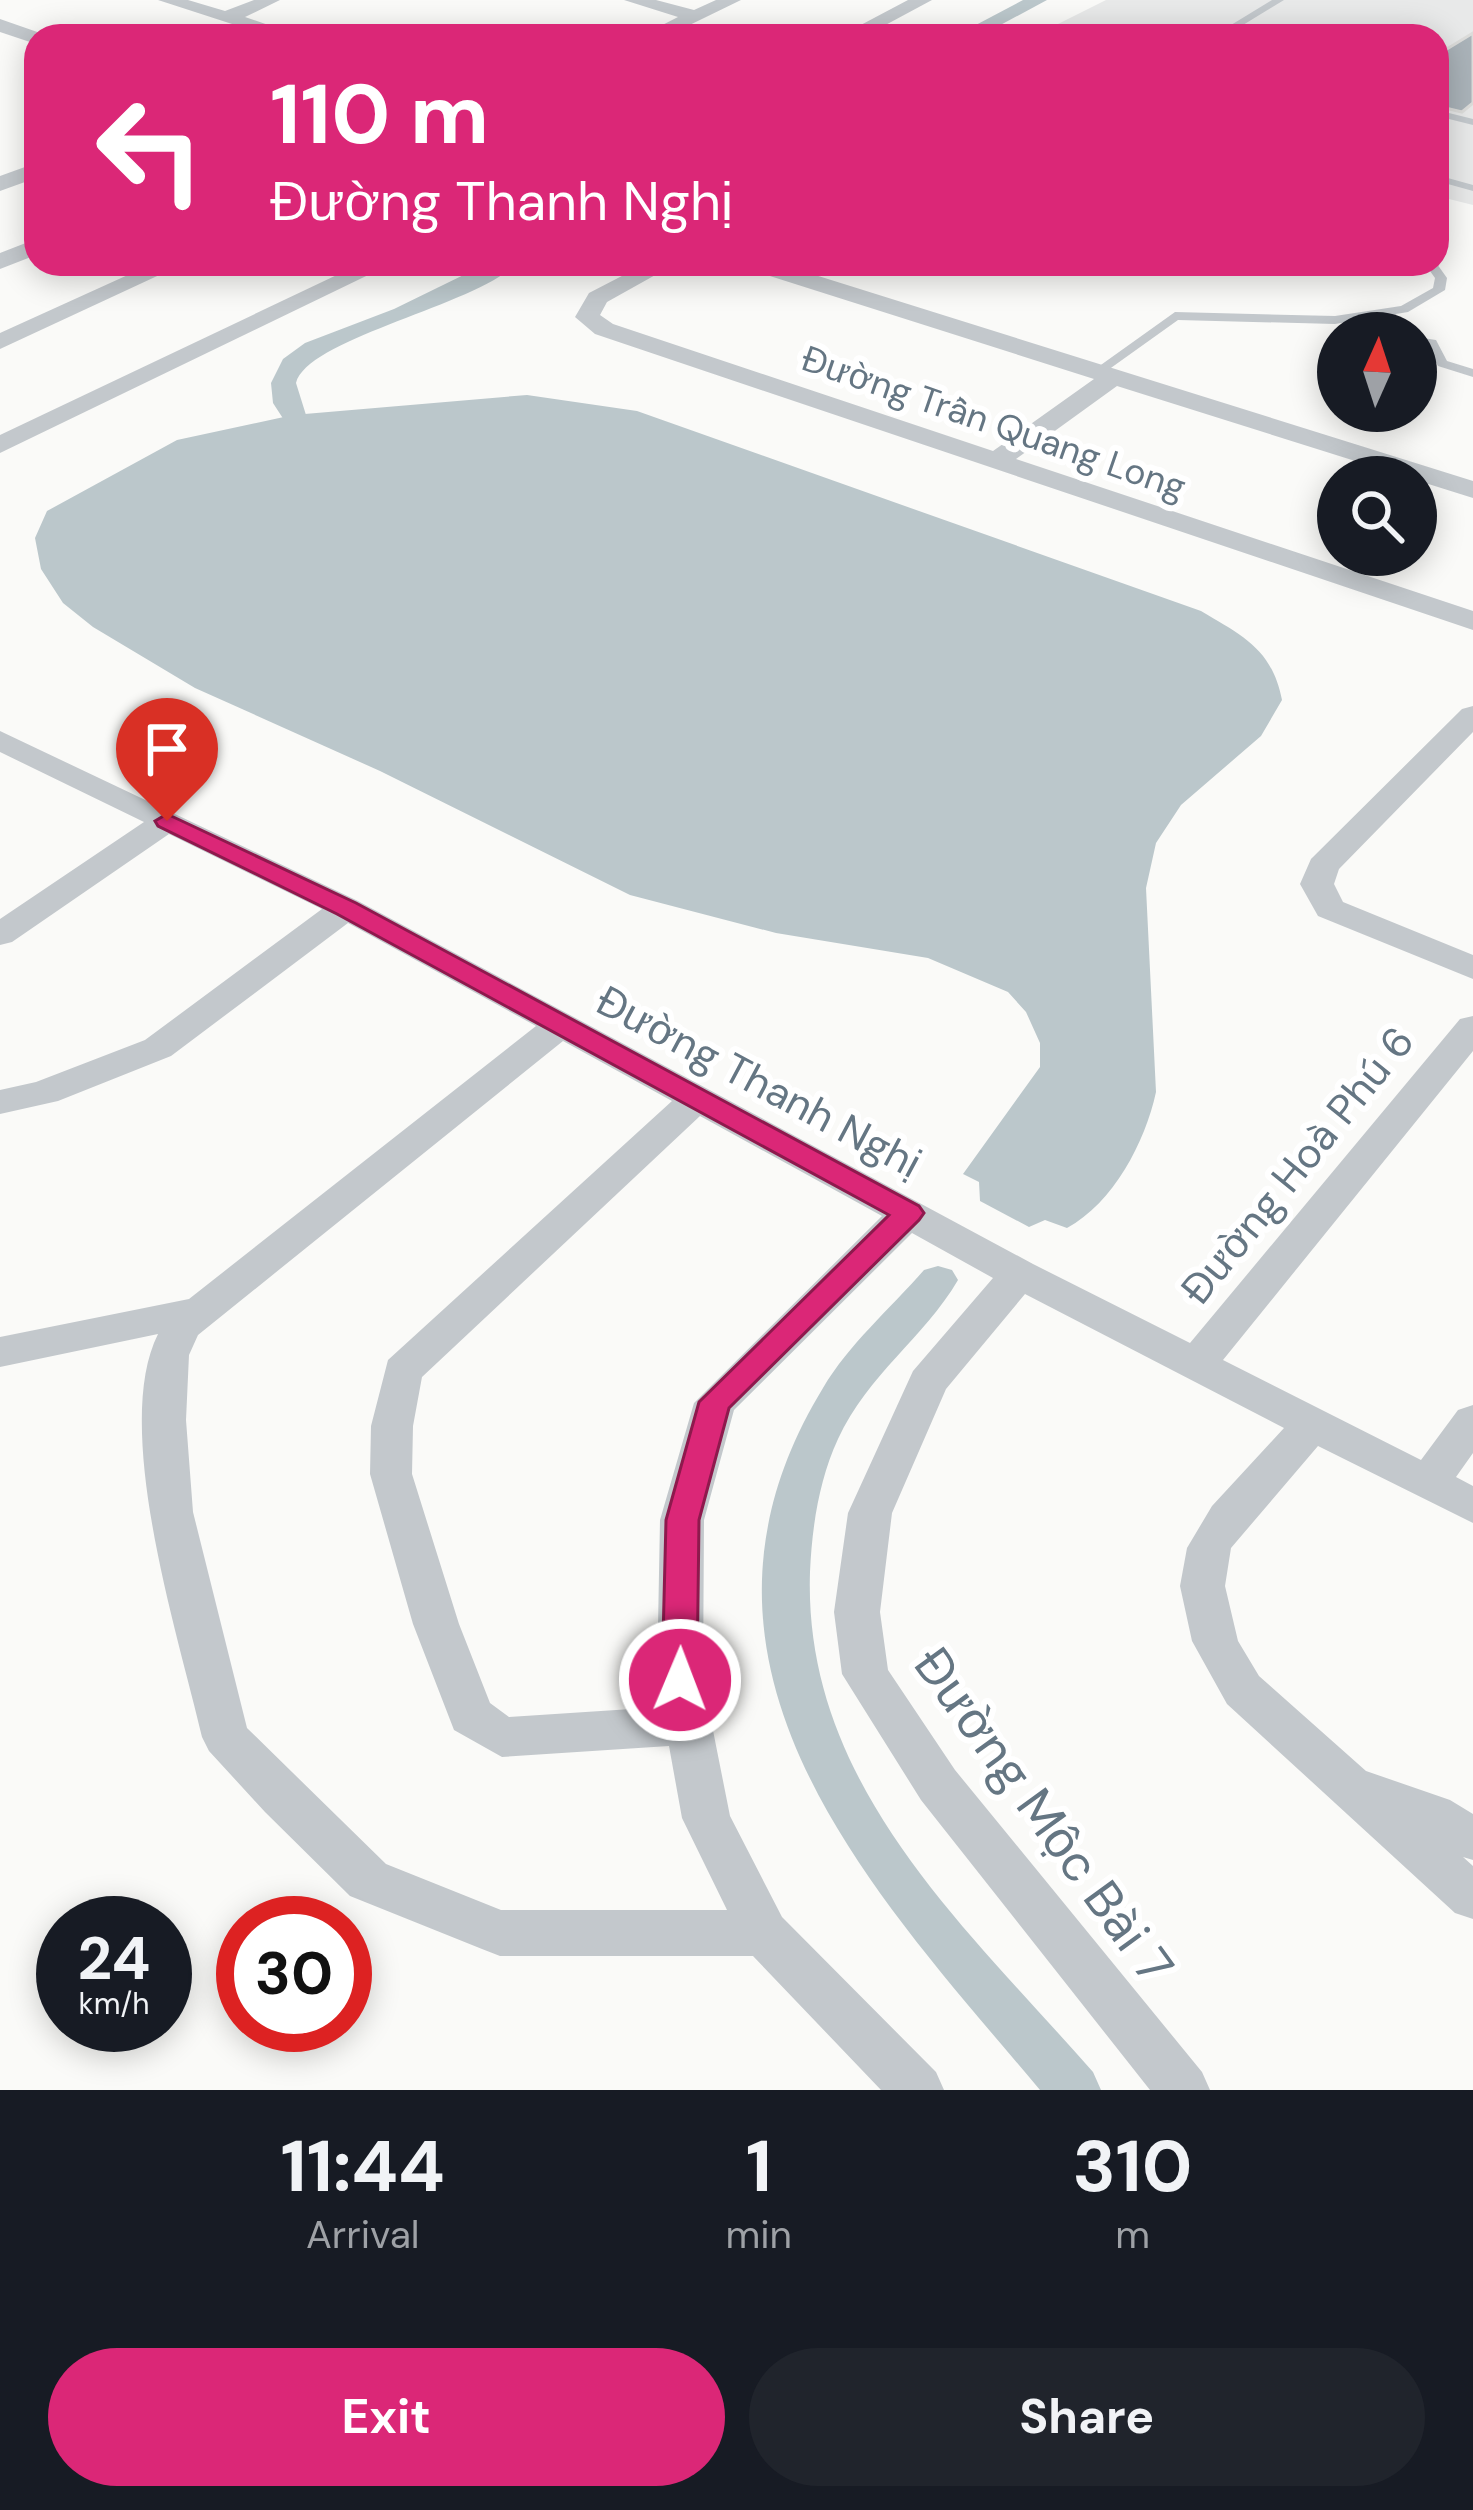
<!DOCTYPE html>
<meta charset="utf-8">
<style>
:root{--surface:#171b24;--page:#20242c;--text:#f1f3f6;--muted:#9ea1a6;--accent:#db2777}
body{margin:0;font-family:"DM Sans",sans-serif;background:var(--page);color:var(--text);height:100vh;display:flex;flex-direction:column;font-size:45px;white-space:nowrap}
*{box-sizing:border-box;margin:0}
p{font-size:39px;color:var(--muted)}
.icon{flex:none;width:66px;height:66px;fill:none;stroke:currentColor;stroke-width:2;stroke-linecap:round;stroke-linejoin:round}
.map{position:relative;height:2090px;overflow:hidden}
.drawer{display:flex;flex-direction:column;background:var(--surface);flex:1}
.drawer>*{flex:none}
.guide{position:absolute;left:24px;top:24px;width:1425px;height:252px;border-radius:36px;box-shadow:0 6px 30px #0003;background:#db2777;color:#fff;overflow:hidden}
.needle{width:78px;rotate:3deg}
.tools{position:absolute;left:1317px;top:312px;display:grid;gap:24px}
.tools a{display:grid;place-items:center;width:120px;height:120px;border-radius:50%;background:var(--surface);box-shadow:0 6px 30px #0003;font-size:60px}
.speed{position:absolute;left:36px;top:1896px;display:flex;gap:24px;font-size:60px;font-weight:700;text-align:center}
.speed>*{display:grid;place-content:center;width:156px;height:156px;border-radius:50%;background:var(--surface);box-shadow:0 6px 30px #0003;line-height:1}
.speed small{font-size:30px;font-weight:400}
.speed .limit{border:18px solid #d22;background:#fff;color:#111}
.pin{position:absolute;display:grid;place-items:center;width:102px;height:102px;color:#fff;margin:-123px -51px;border-radius:50% 50% 50% 0;rotate:-45deg;box-shadow:0 0 12px #0007}
.pin .icon{rotate:45deg}
.me{position:absolute;width:132px;margin:-66px;rotate:1deg;stroke-linejoin:round;filter:drop-shadow(0 0 9px #0008)}
.turn{display:flex;align-items:center;gap:42px;height:252px;padding:0 48px;font-size:54px}
.turn .icon{width:156px;height:156px;stroke-width:2.5}
.turn b{display:block;font-size:84px;line-height:102px}
.eta{display:flex;justify-content:space-evenly;align-items:center;height:204px;text-align:center}
.eta b{font-size:72px;font-weight:700;line-height:84px}
.action{display:flex;gap:24px;margin-top:auto;padding:24px 48px}
.action a{flex:1;height:138px;border-radius:72px;background:var(--accent);color:#fff;font-size:48px;font-weight:700;line-height:138px;text-align:center}
.action a+a{background:var(--page);color:var(--text)}
.map>svg:first-child{display:block}
.built{fill:#e8e9e9}
.water{fill:#bbc7cb}
.lines{fill:none;stroke-linecap:round;stroke-linejoin:round}
.canal{fill:#bbc7cb;fill-rule:evenodd}
.building{fill:#aab3b9;stroke:#dcdcda;stroke-width:3}
.service{fill:#c3c8cc;fill-rule:evenodd}
.minor{fill:#c3c8cc;fill-rule:evenodd}
.route{fill:#db2777;stroke:#8e194d;stroke-width:3}
.labels{text-anchor:middle;stroke-width:12;stroke-linejoin:round;paint-order:stroke}
.far-street-label{font-size:36px;fill:#657683;stroke:#fff}
.street-label{font-size:42px;fill:#657683;stroke:#fff}
.near-street-label{font-size:51px;fill:#657683;stroke:#fff}
</style>
<div class="map">
<svg width="1473" height="2090" viewBox="0 0 1473 2090">
<rect width="100%" height="100%" fill="#fafaf8"/>
<path class="built" d="M 1106,0 L 1473,0 L 1473,205 L 1437,196 L 1437,36 L 1034,36 Z"/>
<path class="water" d="M 527,395 L 637,411 L 1201,611 C 1243,636 1272,649 1282,700 L 1261,736 L 1181,805 L 1156,843 L 1146,888 L 1156,1092 C 1145,1143 1113,1203 1067,1228 L 1045,1220 L 1029,1227 L 980,1201 L 979,1182 L 963,1174 L 1040,1067 L 1040,1043 L 1026,1012 L 1008,992 L 928,958 L 776,933 L 630,895 L 380,771 L 195,688 L 93,627 L 63,603 L 41,569 L 35,538 L 47,511 L 177,440 L 293,415 Z"/>
<g class="lines">
<path class="canal" d="M 1023,0 L 1047,0 L 980,36 L 955,36 Z
M 486,264 L 516,264 C 474,306 308,338 296,383 L 306,415 L 302,420 L 284,420 L 273,403 L 271,383 L 283,359 L 305,343 L 394,309 Z
M 938,1266 L 952,1270 L 958,1280 C 924,1338 868,1374 838,1439 C 819,1480 812,1527 810,1572 C 803,1784 964,1925 1093,2072 L 1101,2090 L 1040,2090 C 871,1889 654,1665 823,1388 C 849,1344 890,1309 924,1270 Z"/>
</g>
<path class="building" d="M 1473,33 L 1473,103 L 1462,112 L 1437,106 L 1437,55 Z"/>
<g class="lines">
<path class="service" d="M 1272,0 L 1284,0 L 1225,36 L 1213,36 Z
M 1437,110 L 1473,119 L 1473,125 L 1437,116 Z
M 1437,175 L 1473,185 L 1473,191 L 1437,181 Z
M 1425,264 L 1437,264 L 1447,278 L 1445,290 L 1408,312 L 1335,324 L 1178,320 L 1101,375 L 1091,372 L 1175,312 L 1335,316 L 1401,306 L 1433,288 L 1435,278 Z
M 1416,337 L 1436,340 L 1447,361 L 1473,369 L 1473,377 L 1438,366 L 1427,346 L 1416,345 Z"/>
<path class="minor" d="M 158,0 L 188,0 L 225,11 L 254,0 L 280,0 L 245,17 L 300,36 L 269,36 Z
M 624,0 L 656,0 L 694,10 L 716,0 L 741,0 L 667,36 L 641,36 L 678,17 Z
M 908,0 L 932,0 L 865,36 L 840,36 Z
M 0,19 L 43,34 L 44,36 L 36,36 L 36,44 L 0,32 Z
M 36,163 L 36,178 L 0,191 L 0,176 Z
M 36,239 L 36,255 L 0,269 L 0,253 Z
M 152,264 L 183,264 L 0,349 L 0,333 Z
M 360,264 L 391,264 L 0,453 L 0,435 Z
M 645,264 L 675,264 L 607,302 L 600,315 L 613,324 L 993,451 L 1094,379 L 748,269 L 744,264 L 780,264 L 1473,481 L 1473,498 L 1117,386 L 1016,459 L 1473,611 L 1473,630 L 595,334 L 575,317 L 589,293 Z
M 1473,706 L 1473,732 L 1339,869 L 1334,884 L 1343,902 L 1473,955 L 1473,979 L 1318,916 L 1300,884 L 1311,859 L 1462,709 Z
M 0,731 L 358,901 L 1033,1264 L 1190,1343 L 1460,1019 L 1473,1016 L 1473,1051 L 1223,1360 L 1421,1460 L 1458,1410 L 1473,1405 L 1473,1453 L 1456,1477 L 1473,1486 L 1473,1523 L 1318,1446 L 1231,1548 L 1225,1586 L 1238,1641 L 1259,1676 L 1366,1771 L 1450,1800 L 1473,1814 L 1473,1860 L 1463,1857 L 1473,1866 L 1473,1919 L 1455,1913 L 1227,1704 L 1192,1641 L 1180,1586 L 1187,1548 L 1212,1506 L 1284,1428 L 1025,1294 L 946,1389 L 892,1513 L 880,1612 L 888,1670 L 955,1770 L 1202,2072 L 1210,2090 L 1150,2090 L 921,1800 L 842,1674 L 834,1612 L 848,1513 L 913,1371 L 993,1278 L 912,1233 L 734,1410 L 704,1520 L 703,1680 L 730,1816 L 782,1917 L 936,2072 L 944,2090 L 881,2090 L 753,1956 L 500,1956 L 482,1949 L 350,1896 L 265,1812 L 209,1751 L 202,1737 C 179,1637 111,1428 158,1334 L 0,1367 L 0,1337 L 189,1299 L 536,1026 L 348,923 L 171,1056 L 58,1101 L 0,1114 L 0,1090 L 36,1082 L 145,1040 L 322,909 L 169,834 L 12,942 L 0,945 L 0,919 L 144,822 L 0,752 ZM 563,1041 L 672,1101 L 388,1360 L 371,1426 L 370,1474 L 413,1624 L 454,1730 L 502,1757 L 669,1746 L 682,1818 L 727,1910 L 501,1910 L 386,1864 L 247,1728 L 193,1512 L 186,1420 L 189,1355 L 198,1335 ZM 700,1116 L 882,1216 L 694,1403 L 660,1520 L 657,1680 L 662,1707 L 509,1717 L 490,1703 L 459,1624 L 412,1474 L 413,1426 L 422,1377 Z"/>
</g>
<path class="route" d="M 167,814 L 356,903 L 919,1206 L 924,1213 L 919,1220 L 729,1408 L 699,1520 L 697,1680 L 692,1690 L 680,1694 L 667,1690 L 662,1680 L 666,1520 L 699,1402 L 889,1215 L 337,914 L 158,826 L 155,821 Z"/>
<g class="labels">
<g class="far-street-label">
<text transform="translate(994 422) rotate(19)" y="13">Đường Trần Quang Long</text>
</g>
<g class="street-label">
<text transform="translate(759 1081) rotate(28)" y="15">Đường Thanh Nghị</text>
<text transform="translate(1297 1165) rotate(-51)" y="15">Đường Hoà Phú 6</text>
</g>
<g class="near-street-label">
<text transform="translate(1044 1815) rotate(54)" y="18">Đường Mộc Bài 7</text>
</g>
</g>
</svg>
<div class="tools">
<a><svg class="needle" viewBox="-14 -14 28 28"><path d="M0-13l5 13h-10z" fill="#e53935"/><path d="M0 13l5-13h-10z" fill="#9ea1a6"/></svg></a>
<a><svg class="icon" aria-label="search" viewBox="0 0 24 24"><circle cx="10" cy="10" r="6"/><path d="M15 15l6 6"/></svg></a>
</div>
<div class="speed"><div>24<small>km/h</small></div><div class="limit">30</div></div>
<div class="pin" style="left:167px;top:821px;background:#d93025"><svg class="icon" aria-label="arrive" viewBox="0 0 24 24"><path d="M6 21V4h12l-3 4 3 4H6"/></svg></div>
<svg class="me" style="left:680px;top:1680px" viewBox="-20 -20 40 40"><circle r="17" fill="#db2777" stroke="#fff" stroke-width="3"/><path d="M0-11L8 9 0 5-8 9z" fill="#fff"/></svg>
<div class="guide">
<div class="turn"><svg class="icon" aria-label="left" viewBox="0 0 24 24"><path d="M17 20v-9H6M10 6l-5 5 5 5"/></svg><div><b>110 m</b>Đường Thanh Nghị</div></div>
</div>
</div>
<section class="drawer">
<div class="eta">
<div><b>11:44</b><p>Arrival</p></div>
<div><b>1</b><p>min</p></div>
<div><b>310</b><p>m</p></div>
</div>
<div class="action"><a>Exit</a><a>Share</a></div>
</section>
